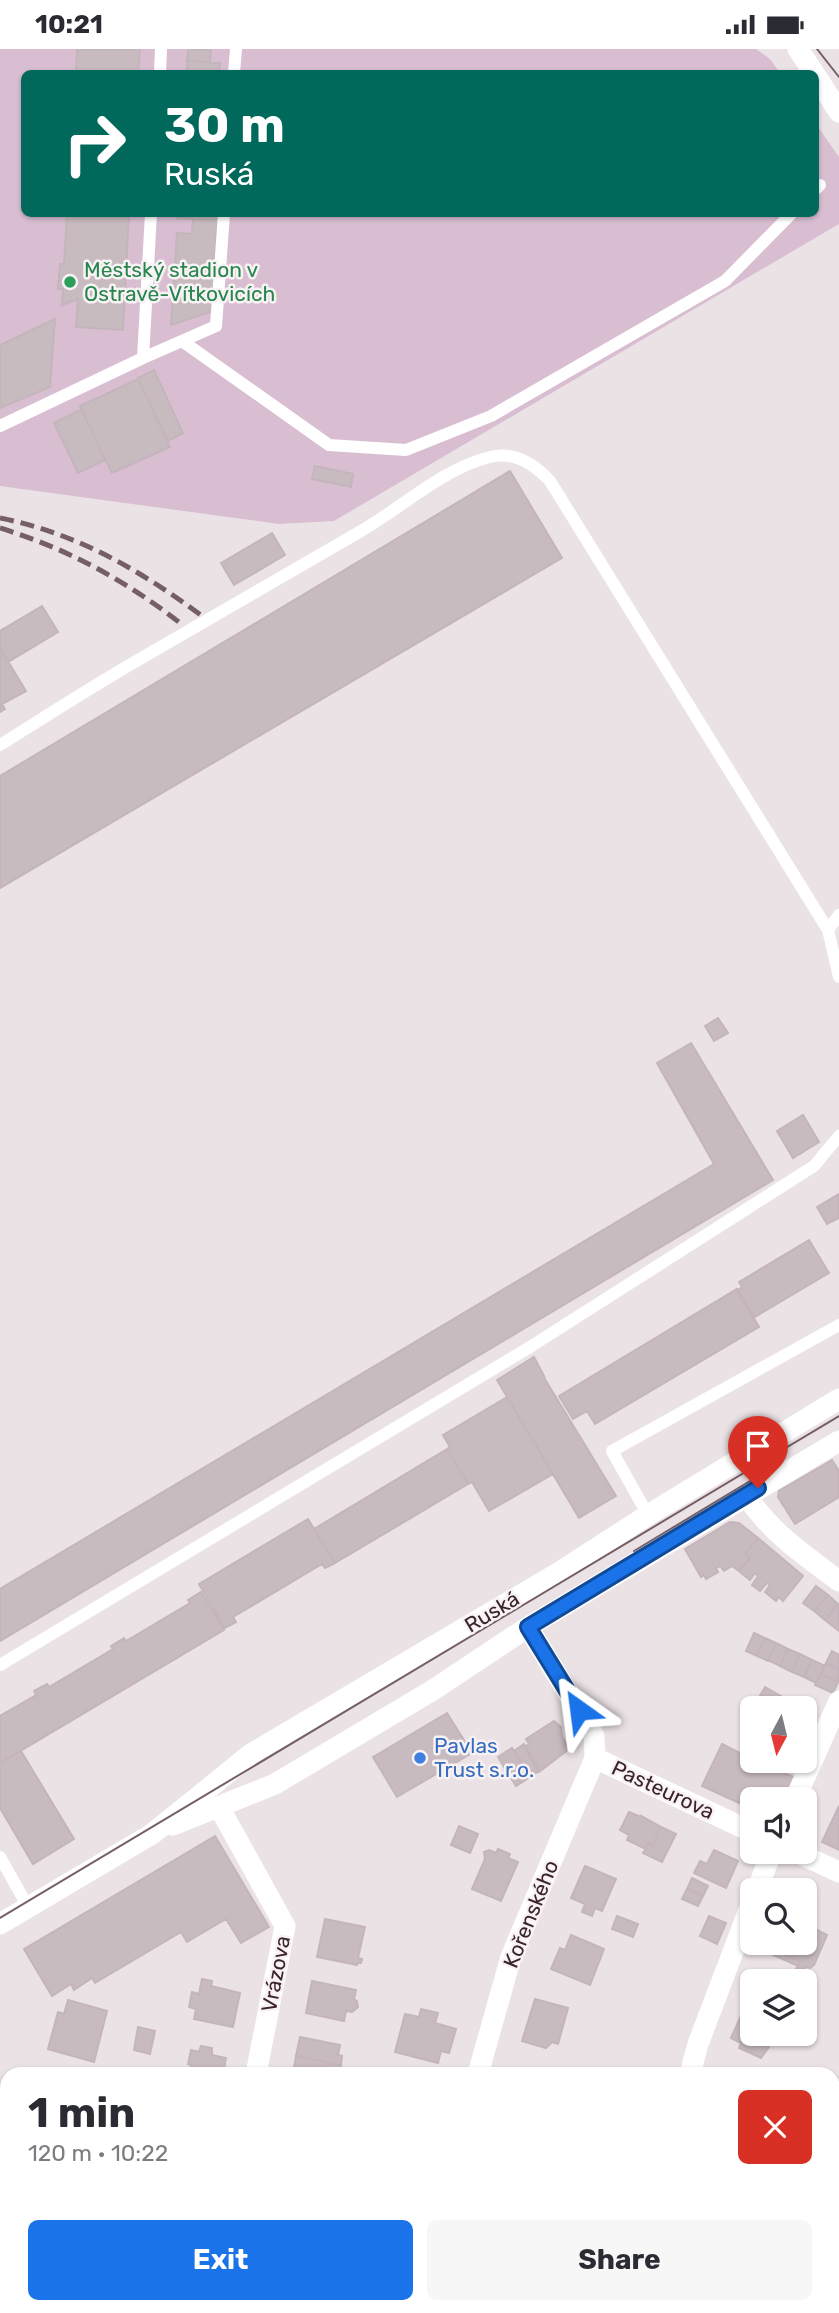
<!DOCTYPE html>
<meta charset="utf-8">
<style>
:root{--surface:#fff;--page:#f7f7f7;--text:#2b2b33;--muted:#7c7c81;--accent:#1a73e8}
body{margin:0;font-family:Rubik,sans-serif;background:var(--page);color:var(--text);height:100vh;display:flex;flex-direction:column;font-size:26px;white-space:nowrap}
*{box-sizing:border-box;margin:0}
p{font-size:23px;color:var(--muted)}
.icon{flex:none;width:38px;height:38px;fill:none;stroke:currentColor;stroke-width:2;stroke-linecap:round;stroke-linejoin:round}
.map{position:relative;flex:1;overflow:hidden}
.drawer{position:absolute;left:0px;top:2018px;width:840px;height:247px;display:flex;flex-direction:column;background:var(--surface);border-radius:21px 21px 0 0;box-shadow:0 2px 5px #0004}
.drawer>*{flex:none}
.banner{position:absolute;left:21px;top:21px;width:798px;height:147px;border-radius:10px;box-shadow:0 2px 5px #0004;background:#00695c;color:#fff;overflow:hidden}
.needle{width:46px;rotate:187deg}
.buttons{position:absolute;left:740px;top:1647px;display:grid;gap:14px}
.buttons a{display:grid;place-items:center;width:77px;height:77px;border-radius:10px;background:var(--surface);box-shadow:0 2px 5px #0004;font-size:35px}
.pin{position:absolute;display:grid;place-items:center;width:60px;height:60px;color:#fff;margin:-72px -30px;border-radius:50% 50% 50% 0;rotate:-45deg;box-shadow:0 0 7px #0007}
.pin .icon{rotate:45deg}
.me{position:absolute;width:77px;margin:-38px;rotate:329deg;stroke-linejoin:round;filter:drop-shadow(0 0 5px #0008)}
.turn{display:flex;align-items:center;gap:24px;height:147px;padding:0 28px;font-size:32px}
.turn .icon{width:91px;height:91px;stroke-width:2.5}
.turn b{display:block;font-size:49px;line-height:60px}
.round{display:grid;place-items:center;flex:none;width:74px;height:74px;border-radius:10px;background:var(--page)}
.headline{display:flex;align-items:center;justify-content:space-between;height:119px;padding:0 28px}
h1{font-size:42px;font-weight:700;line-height:52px}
.action{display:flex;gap:14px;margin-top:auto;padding:14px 28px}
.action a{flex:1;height:80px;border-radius:10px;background:var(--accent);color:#fff;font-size:28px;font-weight:700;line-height:80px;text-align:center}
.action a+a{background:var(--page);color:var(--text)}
.status{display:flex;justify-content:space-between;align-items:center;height:49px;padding:0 35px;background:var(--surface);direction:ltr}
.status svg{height:19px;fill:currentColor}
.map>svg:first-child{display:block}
.green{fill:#d9bed2}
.building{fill:#c8bbc0;stroke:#c3b5bb;stroke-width:2}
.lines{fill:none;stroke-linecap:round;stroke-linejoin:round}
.path{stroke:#ab8692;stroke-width:3.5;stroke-dasharray:3.5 5;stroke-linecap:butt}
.lane{stroke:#fff;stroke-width:12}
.street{stroke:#fff;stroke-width:21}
.tram{stroke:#755f65;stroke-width:2}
.rail{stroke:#755f65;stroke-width:5;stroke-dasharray:14 7;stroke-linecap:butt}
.route-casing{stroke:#114b97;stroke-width:18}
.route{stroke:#1a73e8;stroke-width:12}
.leisure-dot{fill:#2e9e5b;stroke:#f8f2f5;stroke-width:2.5}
.shop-dot{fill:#3f7fe0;stroke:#f8f2f5;stroke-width:2.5}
.labels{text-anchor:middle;stroke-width:5;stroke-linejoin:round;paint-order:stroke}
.leisure-label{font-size:21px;fill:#27864d;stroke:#f8f2f5;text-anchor:start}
.street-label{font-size:21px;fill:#3a242a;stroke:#f8f2f5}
.shop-label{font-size:21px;fill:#366cbe;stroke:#f8f2f5;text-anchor:start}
</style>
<div class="status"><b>10:21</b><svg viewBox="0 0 49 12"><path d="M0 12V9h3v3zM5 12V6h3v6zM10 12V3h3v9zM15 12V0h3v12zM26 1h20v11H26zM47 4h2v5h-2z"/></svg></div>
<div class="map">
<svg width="839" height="2264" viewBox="0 0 839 2264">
<rect width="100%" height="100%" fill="#ebe2e6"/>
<path class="green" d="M 0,0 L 756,0 L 770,10 L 780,24 L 24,24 L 24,164 L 816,164 L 816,75 L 839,108 L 839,175 L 334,472 L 279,475 L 0,437 Z
M 2,2163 L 7,2164 L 7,2232 L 0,2264 Z"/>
<path class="building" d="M 77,0 L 140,0 L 138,24 L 76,24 Z
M 188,0 L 211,0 L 210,13 L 187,12 Z
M 187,12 L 220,14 L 219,24 L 187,24 Z
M 67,164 L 129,164 L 123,281 L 76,278 L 78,250 L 62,256 L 63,240 L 58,240 L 60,215 L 64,215 Z
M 177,164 L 218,164 L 217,172 L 177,169 Z
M 193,170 L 217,172 L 212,262 L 171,276 L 177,184 L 192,185 Z
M 55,270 L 50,338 L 0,359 L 0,296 Z
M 154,321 L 183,384 L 168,392 L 138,329 Z
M 138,330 L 170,398 L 112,424 L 80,357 Z
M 82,360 L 105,411 L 78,424 L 54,374 Z
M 315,417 L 353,425 L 351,438 L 312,430 Z
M 510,422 L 562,509 L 0,839 L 0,727 Z
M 272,484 L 285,506 L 234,536 L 221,514 Z
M 42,557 L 58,583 L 8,613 L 0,599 L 0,582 Z
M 0,599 L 26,642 L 2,655 L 5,660 L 0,663 Z
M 718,969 L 728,984 L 714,992 L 705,977 Z
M 691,994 L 773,1131 L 0,1592 L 0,1540 L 714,1115 L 657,1014 Z
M 803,1066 L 819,1093 L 793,1109 L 777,1082 Z
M 839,1145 L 839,1169 L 827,1175 L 817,1158 Z
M 809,1191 L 829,1224 L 753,1269 L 737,1242 L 742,1238 L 739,1233 Z
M 737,1240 L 759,1278 L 595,1375 L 587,1362 L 573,1370 L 559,1347 Z
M 534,1308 L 544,1327 L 543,1327 L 616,1447 L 579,1469 L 497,1331 Z
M 507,1348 L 553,1425 L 489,1462 L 472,1433 L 468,1435 L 447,1400 L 450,1398 L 443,1386 Z
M 447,1400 L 468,1435 L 335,1514 L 314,1480 Z
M 832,1411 L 839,1422 L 839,1448 L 795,1475 L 778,1448 L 779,1442 Z
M 308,1470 L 335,1514 L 325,1519 L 322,1515 L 233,1568 L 236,1573 L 225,1579 L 199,1535 Z
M 730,1473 L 739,1474 L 758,1489 L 745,1505 L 750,1509 L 739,1522 L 732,1517 L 724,1522 L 720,1517 L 716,1519 L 718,1523 L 706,1530 L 704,1526 L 701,1528 L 685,1500 Z
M 758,1489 L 803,1527 L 783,1552 L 779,1548 L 776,1552 L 765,1543 L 770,1536 L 767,1534 L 760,1542 L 752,1536 L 758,1527 L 755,1524 L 750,1531 L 739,1522 L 750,1509 L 745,1505 Z
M 816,1537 L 828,1546 L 814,1562 L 803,1554 Z
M 201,1543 L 224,1581 L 0,1714 L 0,1667 L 36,1646 L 34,1642 L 47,1635 L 49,1638 L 113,1600 L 111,1597 L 124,1589 L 126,1592 L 190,1554 L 188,1551 Z
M 828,1546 L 838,1555 L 825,1571 L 814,1562 Z
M 838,1555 L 839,1556 L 839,1582 L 825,1571 Z
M 754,1584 L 765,1589 L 757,1607 L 746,1602 Z
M 765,1589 L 776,1594 L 768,1612 L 757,1607 Z
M 776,1594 L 788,1600 L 780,1617 L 768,1611 Z
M 788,1600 L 800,1605 L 792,1623 L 780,1617 Z
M 832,1602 L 839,1606 L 839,1620 L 826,1614 Z
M 800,1605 L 812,1611 L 804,1628 L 792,1623 Z
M 812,1611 L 825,1617 L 816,1634 L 804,1628 Z
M 826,1614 L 839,1620 L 838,1633 L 821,1625 Z
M 821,1625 L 838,1633 L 833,1644 L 815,1636 Z
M 765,1638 L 788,1651 L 791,1648 L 785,1659 L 752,1659 L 752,1674 L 746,1670 L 752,1661 L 749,1660 L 754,1650 L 757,1652 Z
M 791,1648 L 815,1663 L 807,1677 L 810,1678 L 805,1686 L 805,1659 L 785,1659 Z
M 447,1664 L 472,1704 L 397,1748 L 373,1708 Z
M 554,1672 L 561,1678 L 562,1688 L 569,1700 L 539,1723 L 524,1698 L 529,1695 L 526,1690 Z
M 524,1695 L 539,1722 L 530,1728 L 514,1702 Z
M 722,1695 L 752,1710 L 752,1712 L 794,1728 L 784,1750 L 752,1750 L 752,1760 L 702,1737 Z
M 512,1699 L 530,1728 L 516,1737 L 498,1708 Z
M 21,1702 L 74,1790 L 33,1815 L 0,1759 L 0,1714 Z
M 839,1757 L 839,1801 L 822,1793 Z
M 629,1763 L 641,1768 L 641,1767 L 661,1778 L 653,1796 L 648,1794 L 646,1800 L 627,1791 L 629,1786 L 620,1781 Z
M 459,1777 L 478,1785 L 470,1804 L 451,1796 Z
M 661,1778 L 676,1785 L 662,1813 L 643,1804 L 648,1794 L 653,1796 Z
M 215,1787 L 269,1878 L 241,1894 L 226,1870 L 187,1893 L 181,1883 L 95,1934 L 92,1929 L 74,1941 L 71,1935 L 52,1947 L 24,1900 Z
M 498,1800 L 510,1805 L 508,1809 L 518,1813 L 501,1852 L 472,1840 L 485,1810 L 484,1803 L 489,1801 L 496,1804 Z
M 714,1801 L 738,1812 L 726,1839 L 694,1824 L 700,1812 L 707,1815 Z
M 585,1817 L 616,1830 L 602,1862 L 595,1859 L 592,1867 L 582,1863 L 585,1855 L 571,1849 Z
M 692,1829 L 708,1837 L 703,1847 L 687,1840 Z
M 687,1840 L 703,1847 L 698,1857 L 682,1850 Z
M 617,1867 L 638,1875 L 633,1888 L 612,1880 Z
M 709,1867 L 726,1874 L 717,1895 L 700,1887 Z
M 325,1870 L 365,1878 L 358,1909 L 362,1910 L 361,1914 L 357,1914 L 357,1916 L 317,1908 Z
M 805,1875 L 827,1886 L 814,1916 L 810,1919 L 806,1918 L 801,1923 L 796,1920 L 800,1912 L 772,1900 L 775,1894 L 805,1894 Z
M 571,1886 L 604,1900 L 590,1936 L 551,1920 L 560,1899 L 565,1901 Z
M 773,1900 L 800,1912 L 798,1917 L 771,1905 Z
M 202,1930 L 212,1932 L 211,1937 L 240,1944 L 233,1978 L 194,1970 L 196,1960 L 189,1958 L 192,1943 L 199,1945 Z
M 312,1932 L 356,1941 L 354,1950 L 357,1952 L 358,1958 L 352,1963 L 346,1962 L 344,1972 L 306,1964 Z
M 535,1950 L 568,1959 L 558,1995 L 552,1993 L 546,1999 L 522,1992 Z
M 68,1951 L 107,1962 L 94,2013 L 48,2000 L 58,1963 L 64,1965 Z
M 748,1951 L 752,1953 L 752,1984 L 770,1984 L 766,1993 L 769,1998 L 761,2009 L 739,1999 L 741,1994 L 731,1989 Z
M 421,1960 L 438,1964 L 435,1974 L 456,1980 L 449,2004 L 441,2002 L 438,2014 L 395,2003 L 405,1965 L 419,1968 Z
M 138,1978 L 155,1982 L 150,2005 L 134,2001 Z
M 300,1988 L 340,1996 L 338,2006 L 342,2007 L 341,2016 L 296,2007 Z
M 201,1997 L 212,1999 L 212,2006 L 226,2009 L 223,2025 L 189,2025 L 191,2016 L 188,2015 L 191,2001 L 199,2003 Z
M 296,2007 L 341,2016 L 339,2024 L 293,2025 Z
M 7,2034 L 7,2102 L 3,2098 L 0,2100 L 0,2038 Z
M 833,2044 L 839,2046 L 835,2066 L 833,2065 Z
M 7,2111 L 7,2159 L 0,2157 L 0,2118 L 5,2119 Z
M 244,2258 L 276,2258 L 275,2264 L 243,2264 Z
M 341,2258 L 361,2258 L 375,2261 L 374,2264 L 340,2264 Z"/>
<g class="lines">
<path class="path" d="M 833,2217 L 839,2199
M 17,2264 L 18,2258"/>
<path class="lane" d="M 160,24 L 161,0
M 234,24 L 236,0
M 816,140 L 820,136
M 182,292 L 329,396 L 406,401 L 491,367 L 725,232 L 792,164
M 143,309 L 216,277 L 224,164
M 0,377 L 143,309 L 151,164
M 0,696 C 48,666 96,635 145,607 C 217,565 289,524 361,482 C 401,459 444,419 490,408 C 514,402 534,415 550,432 L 828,881
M 839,866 L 828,881 L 839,928
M 648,1466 L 612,1402 L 839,1276
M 0,1616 L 530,1298 L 814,1117 L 839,1087
M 0,1808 L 28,1858
M 33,2024 L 33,2025
M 833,2085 L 839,2086
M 719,2264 L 721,2258"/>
<path class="street" d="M 798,0 L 814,24
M 816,27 L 839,63
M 746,1446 C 770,1483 804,1506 839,1532
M 528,1578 L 594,1687 L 595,1709 L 752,1783
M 795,1750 L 839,1652
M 219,1758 L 285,1877 L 256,2025
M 173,1776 L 275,1735 L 433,1641 L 528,1578 L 839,1392
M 794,1802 L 839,1823
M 757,1841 L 772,1802
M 0,1875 L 152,1785 L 251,1705 L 558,1524 L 648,1466 L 839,1350
M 478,2025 L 511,1908 L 595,1709
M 690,2025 L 698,1995 L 752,1853
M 207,2264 L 208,2258
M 412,2264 L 413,2258
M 831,2264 L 839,2240"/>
<path class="tram" d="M 817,0 L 839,28
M 634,1502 L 775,1417
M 0,1869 L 839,1367"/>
<path class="rail" d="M 0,469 C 76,484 140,521 202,567
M 0,479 C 69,500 128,533 184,577"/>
</g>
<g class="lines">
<defs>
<path id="route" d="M 579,1661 L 528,1578 L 758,1439"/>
</defs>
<use href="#route" class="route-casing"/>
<use href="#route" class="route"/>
</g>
<circle class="leisure-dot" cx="70" cy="233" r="7"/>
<circle class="shop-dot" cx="420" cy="1709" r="7"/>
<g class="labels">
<g class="leisure-label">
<text x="84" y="228">Městský stadion v<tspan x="84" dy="24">Ostravě-Vítkovicích</tspan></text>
</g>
<g class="street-label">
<text transform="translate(492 1563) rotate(-31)" y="7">Ruská</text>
<text transform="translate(663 1741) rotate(25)" y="7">Pasteurova</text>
<text transform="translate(531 1865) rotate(-68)" y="7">Kořenského</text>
<text transform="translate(276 1925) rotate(-79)" y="7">Vrázova</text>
</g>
<g class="shop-label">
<text x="434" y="1704">Pavlas<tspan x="434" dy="24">Trust s.r.o.</tspan></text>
</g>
</g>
</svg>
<div class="buttons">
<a><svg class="needle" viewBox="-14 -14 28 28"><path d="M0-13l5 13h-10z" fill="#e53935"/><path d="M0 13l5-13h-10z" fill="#7c7c81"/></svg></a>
<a><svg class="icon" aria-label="sound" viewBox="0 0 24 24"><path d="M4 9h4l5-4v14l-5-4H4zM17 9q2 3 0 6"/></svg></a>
<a><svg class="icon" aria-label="search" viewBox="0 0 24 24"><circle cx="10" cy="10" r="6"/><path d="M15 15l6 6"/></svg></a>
<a><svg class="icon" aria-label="layers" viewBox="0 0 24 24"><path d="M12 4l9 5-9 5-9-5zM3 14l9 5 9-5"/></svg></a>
</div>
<div class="pin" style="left:758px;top:1439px;background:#d93025"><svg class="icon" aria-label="arrive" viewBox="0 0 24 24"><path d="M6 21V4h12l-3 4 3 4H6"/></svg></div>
<svg class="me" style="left:579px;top:1661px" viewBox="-20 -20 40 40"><path d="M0-17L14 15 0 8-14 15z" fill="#1a73e8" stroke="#fff" stroke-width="4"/></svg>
<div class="banner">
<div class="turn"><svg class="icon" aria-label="right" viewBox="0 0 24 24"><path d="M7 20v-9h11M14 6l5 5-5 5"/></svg><div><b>30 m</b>Ruská</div></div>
</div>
<section class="drawer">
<div class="headline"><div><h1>1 min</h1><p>120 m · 10:22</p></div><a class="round" style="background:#d93025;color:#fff"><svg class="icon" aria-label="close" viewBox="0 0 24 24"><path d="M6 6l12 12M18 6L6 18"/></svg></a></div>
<div class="action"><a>Exit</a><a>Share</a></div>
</section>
</div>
